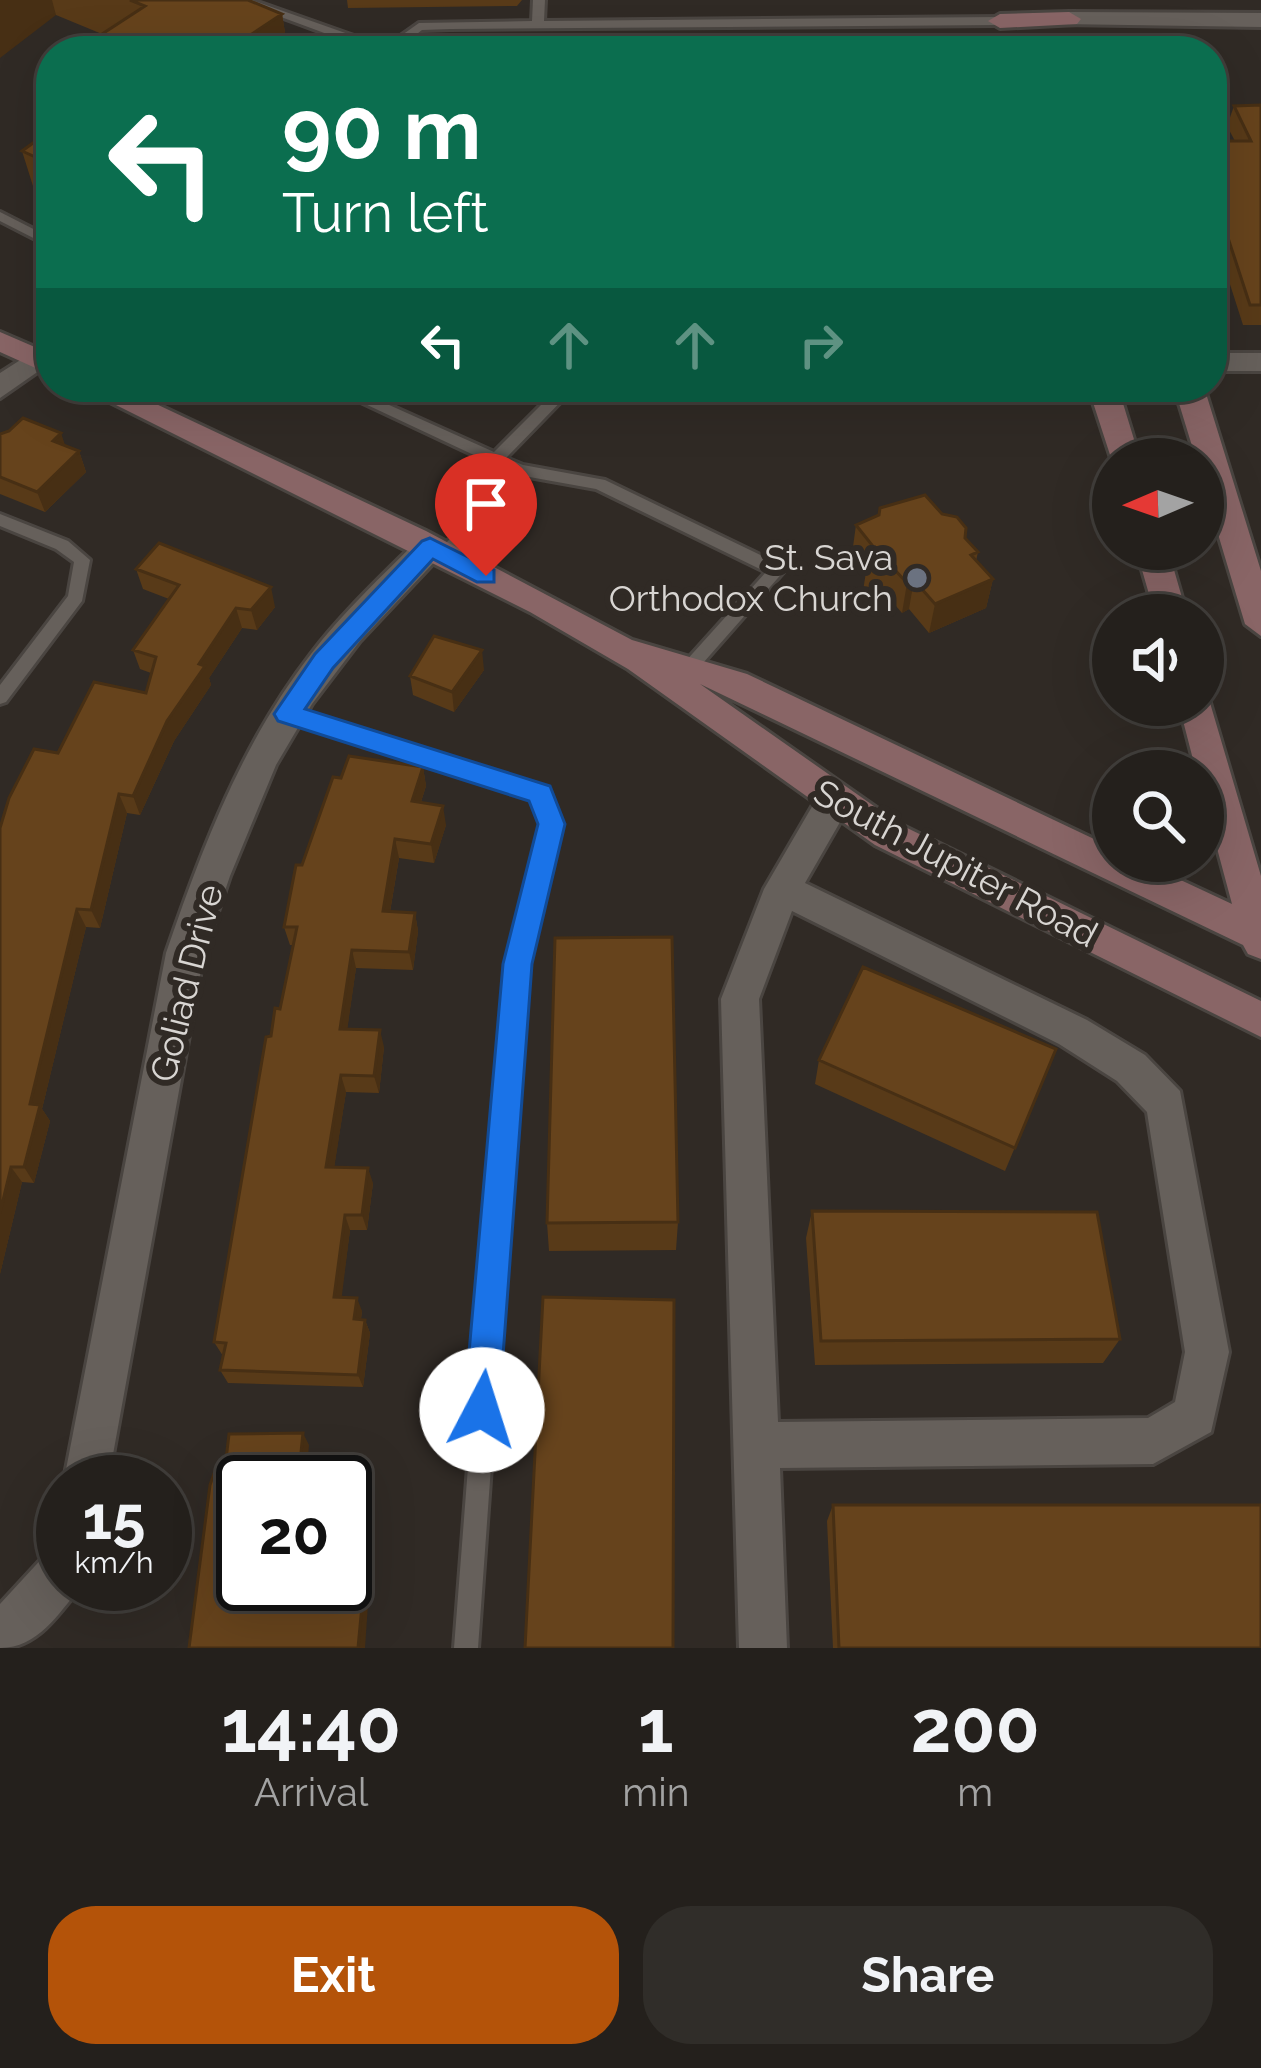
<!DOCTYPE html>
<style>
:root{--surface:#24201c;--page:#302d29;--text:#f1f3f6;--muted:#a3a3a3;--line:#413e3b;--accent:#b45309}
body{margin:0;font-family:Raleway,sans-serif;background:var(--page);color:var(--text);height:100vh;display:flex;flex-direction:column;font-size:45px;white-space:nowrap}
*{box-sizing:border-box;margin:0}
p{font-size:39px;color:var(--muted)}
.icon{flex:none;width:66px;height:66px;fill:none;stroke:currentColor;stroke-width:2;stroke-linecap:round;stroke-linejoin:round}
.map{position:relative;height:1648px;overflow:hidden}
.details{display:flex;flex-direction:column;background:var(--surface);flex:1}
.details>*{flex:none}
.hud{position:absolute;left:36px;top:36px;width:1191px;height:366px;border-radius:48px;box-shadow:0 12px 48px #0002,0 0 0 3px var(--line);background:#0b6e4f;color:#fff;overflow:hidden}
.needle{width:78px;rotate:268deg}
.fabs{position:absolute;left:1092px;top:438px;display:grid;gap:24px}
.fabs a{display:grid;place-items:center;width:132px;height:132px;border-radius:50%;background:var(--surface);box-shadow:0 12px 48px #0002,0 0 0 3px var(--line);font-size:60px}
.speed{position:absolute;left:36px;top:1455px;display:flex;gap:24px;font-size:60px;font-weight:700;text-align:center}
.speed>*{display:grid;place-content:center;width:156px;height:156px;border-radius:50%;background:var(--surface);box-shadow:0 12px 48px #0002,0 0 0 3px var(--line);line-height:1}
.speed small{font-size:30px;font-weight:400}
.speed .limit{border:6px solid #111;border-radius:18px;background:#fff;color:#111}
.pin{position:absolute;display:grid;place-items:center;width:102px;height:102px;color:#fff;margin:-123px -51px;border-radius:50% 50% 50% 0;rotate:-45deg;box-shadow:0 0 12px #0007}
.pin .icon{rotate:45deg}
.me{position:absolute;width:132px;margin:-66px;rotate:5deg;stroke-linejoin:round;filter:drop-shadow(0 0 9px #0008)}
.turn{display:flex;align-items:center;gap:42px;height:252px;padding:0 48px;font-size:54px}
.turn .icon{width:156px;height:156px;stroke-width:2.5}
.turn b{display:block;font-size:84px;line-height:102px}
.lanes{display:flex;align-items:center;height:114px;padding:0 48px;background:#0003;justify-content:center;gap:60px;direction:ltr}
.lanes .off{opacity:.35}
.eta{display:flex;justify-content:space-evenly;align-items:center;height:204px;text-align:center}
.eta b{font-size:72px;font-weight:700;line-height:84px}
.button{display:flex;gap:24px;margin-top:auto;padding:24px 48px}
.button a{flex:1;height:138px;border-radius:48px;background:var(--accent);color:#fff;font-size:48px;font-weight:700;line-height:138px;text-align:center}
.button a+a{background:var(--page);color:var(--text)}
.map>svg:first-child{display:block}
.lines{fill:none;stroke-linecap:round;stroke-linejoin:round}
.lane-casing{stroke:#4a4541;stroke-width:6}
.street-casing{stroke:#4a4541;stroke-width:6}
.secondary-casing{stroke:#4a4541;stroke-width:6}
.lane{fill:#66605b;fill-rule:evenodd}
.street{fill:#66605b;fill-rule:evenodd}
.secondary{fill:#896566;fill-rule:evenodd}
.wall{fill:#583a18}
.shaded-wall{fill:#472f14}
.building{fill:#66431c;stroke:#472f14;stroke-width:3}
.route{fill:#1a73e8;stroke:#114b97;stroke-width:3}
.worship-dot{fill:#6b7280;stroke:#302a25;stroke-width:4.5}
.labels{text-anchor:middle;stroke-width:12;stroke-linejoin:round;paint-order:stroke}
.poi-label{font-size:36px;fill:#d8d5d2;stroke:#302a25;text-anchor:end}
.street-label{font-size:36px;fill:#d8d5d2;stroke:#302a25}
</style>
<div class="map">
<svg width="1261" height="1648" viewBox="0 0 1261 1648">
<rect width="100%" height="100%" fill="#302a25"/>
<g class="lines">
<defs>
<path id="lane" d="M 235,0 L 252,0 L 385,47 L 419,23 L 532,21 L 533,0 L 545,0 L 544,21 L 1000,17 L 1006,21 L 1000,25 L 450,29 L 422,30 L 395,51 L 373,51 Z
M 0,212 L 51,238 L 51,247 L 0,221 Z
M 329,387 L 349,387 L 494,452 L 559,387 L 575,387 L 506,458 L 523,465 L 605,480 L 783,566 L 785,570 L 696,671 L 684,671 L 682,667 L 684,663 L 766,572 L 596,489 L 524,476 L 451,559 L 439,559 L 437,555 L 439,551 L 510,472 Z
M 0,514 L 68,541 L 90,560 L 82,601 L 6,702 L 0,704 L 0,685 L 68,596 L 74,562 L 56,549 L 0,526 Z
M 287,707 L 546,789 L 561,824 L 527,964 L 478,1648 L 454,1648 L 507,964 L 543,824 L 533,799 L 281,719 L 278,714 L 281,709 Z"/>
<path id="street" d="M 1069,12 L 1261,13 L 1261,27 L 1061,24 L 1057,19 Z
M 36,350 L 46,352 L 50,359 L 46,366 L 0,398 L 0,373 Z
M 1212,353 L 1261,353 L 1261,371 L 1212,371 Z
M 430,536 L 446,547 L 441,555 L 360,641 L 312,704 L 276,765 L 230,876 L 204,953 L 108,1482 L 63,1485 L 166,953 C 202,848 242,743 311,654 C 343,612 382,576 419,539 Z
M 833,789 L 846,793 L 851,803 L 805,883 L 1087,1020 L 1145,1055 L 1180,1091 L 1229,1352 L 1211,1432 L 1153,1464 L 780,1468 L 787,1648 L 739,1648 L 721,999 L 764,889 L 820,793 ZM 792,911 L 1059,1044 L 1117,1081 L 1147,1112 L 1185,1352 L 1175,1402 L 1148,1418 L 778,1422 L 759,999 Z
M 63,1547 L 63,1584 L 80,1588 C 58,1614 38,1648 0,1648 L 0,1604 L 46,1554 Z"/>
<path id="secondary" d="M 1069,12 L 1081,19 L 1077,24 L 1000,28 L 988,21 L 1000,14 Z
M 0,332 L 51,354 L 51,375 L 0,352 Z
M 80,387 L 120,387 L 426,531 L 632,640 L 747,674 L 1113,848 L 1113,861 L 1140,861 L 1232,904 L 1203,796 L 1203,771 L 1196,771 L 1179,705 L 1203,705 L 1203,694 L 1208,696 L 1261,876 L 1261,959 L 1248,954 L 1243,945 L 700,684 L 901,825 L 1261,1001 L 1261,1037 L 875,845 L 628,669 L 530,612 Z
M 1088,387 L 1118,387 L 1140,459 L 1113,459 L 1113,464 Z
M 1174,387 L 1204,387 L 1261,571 L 1261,636 L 1245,624 L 1203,484 L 1203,459 L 1196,459 Z
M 1136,549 L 1168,549 L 1187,615 L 1155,615 Z"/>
</defs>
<use href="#lane" class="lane-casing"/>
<use href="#street" class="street-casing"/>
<use href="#secondary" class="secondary-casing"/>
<use href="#lane" class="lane"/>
<use href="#street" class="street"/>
<use href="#secondary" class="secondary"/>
</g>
<path class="wall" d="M 0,0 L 248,0 L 282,14 L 288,51 L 76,51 L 102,34 L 56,15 Z
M 347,0 L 522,0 L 517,6 L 348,8 Z
M 1261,105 L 1261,325 L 1243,325 L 1212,228 L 1212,141 L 1235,141 L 1227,126 L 1234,106 Z
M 51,130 L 51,208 L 38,202 L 22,151 Z
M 0,434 L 65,446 L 79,451 L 86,472 L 45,512 L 0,494 Z
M 856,525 L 965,538 L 978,552 L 976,561 L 993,579 L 986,608 L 929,633 L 909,609 L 902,613 L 890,599 L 863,591 L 866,572 L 852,554 Z
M 136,569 L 275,607 L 257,630 L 242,628 L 209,678 L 211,685 L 174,741 L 140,815 L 127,813 L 100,928 L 86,927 L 42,1109 L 50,1121 L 34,1183 L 22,1182 L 0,1274 L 0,828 L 58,753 L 146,693 L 151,673 L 140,669 L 133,650 L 169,599 L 143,589 Z
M 484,670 L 454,712 L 413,695 L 410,676 Z
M 423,767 L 426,786 L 421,802 L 446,825 L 434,863 L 399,858 L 390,912 L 415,913 L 418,931 L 413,970 L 356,968 L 347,1029 L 384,1047 L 379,1093 L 346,1092 L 334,1167 L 373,1183 L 367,1230 L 350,1230 L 341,1297 L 362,1311 L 361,1319 L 365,1320 L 370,1333 L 363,1387 L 228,1383 L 220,1370 L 223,1356 L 214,1342 L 271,1036 L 280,1009 L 293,945 L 290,945 L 284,927 L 302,865 L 341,778 Z
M 1056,1049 L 1005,1171 L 815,1084 L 819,1060 Z
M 812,1211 L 1120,1339 L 1103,1363 L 815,1365 L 806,1238 Z
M 678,1222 L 676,1250 L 549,1251 L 547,1223 Z
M 833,1505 L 1261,1648 L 833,1648 L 827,1521 Z"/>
<path class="shaded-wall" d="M 0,0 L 52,0 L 56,15 L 0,58 Z
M 282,14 L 288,51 L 226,51 Z
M 61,433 L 68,454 L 53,441 Z
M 79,451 L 86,472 L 45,512 L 37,492 Z
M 993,579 L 986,608 L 929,633 L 935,604 Z
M 914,580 L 909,609 L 902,613 L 907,583 Z
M 271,587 L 275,607 L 257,630 L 251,610 Z
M 236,608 L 242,628 L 209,678 L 211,685 L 174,741 L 140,815 L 133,796 L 167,721 L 199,664 Z
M 482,650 L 484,670 L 454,712 L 452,692 Z
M 423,767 L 426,786 L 415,820 L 412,801 Z
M 119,794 L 127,813 L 100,928 L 91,910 Z
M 443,806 L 446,825 L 434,863 L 431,844 Z
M 395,839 L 399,858 L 387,929 L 383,911 Z
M 77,909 L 86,927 L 42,1109 L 50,1121 L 34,1183 L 24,1167 L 30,1104 Z
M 415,913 L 418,931 L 413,970 L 409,952 Z
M 352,950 L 356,968 L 345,1046 L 340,1029 Z
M 380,1030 L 384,1047 L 379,1093 L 374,1076 Z
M 341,1075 L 346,1092 L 332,1182 L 326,1167 Z
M 11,1167 L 22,1182 L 0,1274 L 0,1213 Z
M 368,1168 L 373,1183 L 367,1230 L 362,1215 Z
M 345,1215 L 350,1230 L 340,1311 L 334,1297 Z
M 357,1298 L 362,1311 L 359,1333 L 354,1319 Z
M 365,1320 L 370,1333 L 363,1387 L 358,1375 Z
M 303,1433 L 309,1445 L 306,1482 L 298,1482 Z
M 345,1496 L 350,1505 L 345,1557 Z
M 336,1584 L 343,1584 L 341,1604 L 335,1595 Z
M 363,1595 L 368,1604 L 365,1648 L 358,1648 Z"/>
<path class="building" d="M 130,0 L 248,0 L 282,14 L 226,51 L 76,51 L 145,6 Z
M 1261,105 L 1261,305 L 1250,305 L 1212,189 L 1212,141 L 1251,141 L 1234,106 Z
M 51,130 L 51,164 L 22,151 Z
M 23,418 L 61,433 L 53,441 L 79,451 L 37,492 L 0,477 L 0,434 L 9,431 Z
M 925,495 L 942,514 L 957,517 L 966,528 L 965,538 L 978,552 L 971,555 L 993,579 L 935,604 L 914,580 L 907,583 L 895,570 L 867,562 L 872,545 L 856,525 L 879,515 L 880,508 Z
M 159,543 L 271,587 L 251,610 L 236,608 L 199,664 L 205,666 L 167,721 L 133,796 L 119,794 L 91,910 L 77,909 L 30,1104 L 40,1105 L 24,1167 L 11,1167 L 0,1213 L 0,828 L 9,798 L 34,749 L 58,753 L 94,682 L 146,693 L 156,657 L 133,650 L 179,585 L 136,569 Z
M 434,636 L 482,650 L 452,692 L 410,676 Z
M 349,756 L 423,767 L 412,801 L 443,806 L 431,844 L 395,839 L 383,911 L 415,913 L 409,952 L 352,950 L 340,1029 L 380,1030 L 374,1076 L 341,1075 L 326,1167 L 368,1168 L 362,1215 L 345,1215 L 334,1297 L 357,1298 L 354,1319 L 365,1320 L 358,1375 L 220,1370 L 226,1343 L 214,1342 L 266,1037 L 271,1036 L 275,1008 L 280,1009 L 297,927 L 284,927 L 296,865 L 302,865 L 333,777 L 341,778 Z
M 672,937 L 678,1222 L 547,1223 L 555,938 Z
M 863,967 L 1056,1049 L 1015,1148 L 819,1060 Z
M 812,1211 L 1097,1212 L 1120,1339 L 821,1341 Z
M 543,1297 L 674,1300 L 673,1648 L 525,1648 Z
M 303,1433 L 298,1482 L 243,1482 L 243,1584 L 336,1584 L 335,1595 L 363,1595 L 358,1648 L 189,1648 L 210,1485 L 216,1468 L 225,1468 L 229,1434 Z
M 833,1505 L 1261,1505 L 1261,1648 L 839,1648 Z"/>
<path class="route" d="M 430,538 L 494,570 L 494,582 L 477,582 L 433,559 L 333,668 L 305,709 L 550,786 L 565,824 L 532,964 L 499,1410 L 494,1422 L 482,1427 L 469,1422 L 464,1410 L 503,964 L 538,824 L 529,801 L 278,721 L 274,714 L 315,654 L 422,541 Z"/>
<circle class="worship-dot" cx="917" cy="578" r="12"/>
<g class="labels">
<g class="poi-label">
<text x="893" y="570">St. Sava<tspan x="893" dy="41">Orthodox Church</tspan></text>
</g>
<g class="street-label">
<text transform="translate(956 863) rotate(28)" y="13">South Jupiter Road</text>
<text transform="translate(186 983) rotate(-76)" y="13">Goliad Drive</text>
</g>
</g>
</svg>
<div class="fabs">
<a><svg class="needle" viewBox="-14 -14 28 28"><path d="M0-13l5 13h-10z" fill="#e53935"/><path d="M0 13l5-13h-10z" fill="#a3a3a3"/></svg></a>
<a><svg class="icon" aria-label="sound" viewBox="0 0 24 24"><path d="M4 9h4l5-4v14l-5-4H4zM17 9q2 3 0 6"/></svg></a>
<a><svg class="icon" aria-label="search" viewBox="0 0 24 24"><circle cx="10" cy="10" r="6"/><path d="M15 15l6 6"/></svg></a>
</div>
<div class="speed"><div>15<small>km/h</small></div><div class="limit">20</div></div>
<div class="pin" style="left:486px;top:576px;background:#d93025"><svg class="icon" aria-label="arrive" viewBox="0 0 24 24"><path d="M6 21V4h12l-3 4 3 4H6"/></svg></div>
<svg class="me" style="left:482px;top:1410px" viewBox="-20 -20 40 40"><circle r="19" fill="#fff"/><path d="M0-13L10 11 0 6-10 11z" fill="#1a73e8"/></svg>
<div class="hud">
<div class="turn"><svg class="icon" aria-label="left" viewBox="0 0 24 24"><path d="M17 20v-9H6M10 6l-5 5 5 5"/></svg><div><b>90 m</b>Turn left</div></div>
<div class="lanes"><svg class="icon" aria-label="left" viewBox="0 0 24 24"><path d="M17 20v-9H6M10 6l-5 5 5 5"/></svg><svg class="icon off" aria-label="ahead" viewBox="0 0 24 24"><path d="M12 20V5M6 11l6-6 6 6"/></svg><svg class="icon off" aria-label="ahead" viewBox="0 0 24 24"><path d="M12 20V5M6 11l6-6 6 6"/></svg><svg class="icon off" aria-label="right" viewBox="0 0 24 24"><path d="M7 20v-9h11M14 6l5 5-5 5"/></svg></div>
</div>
</div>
<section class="details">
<div class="eta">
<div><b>14:40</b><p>Arrival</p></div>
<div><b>1</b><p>min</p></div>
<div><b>200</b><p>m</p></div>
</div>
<div class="button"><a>Exit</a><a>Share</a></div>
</section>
